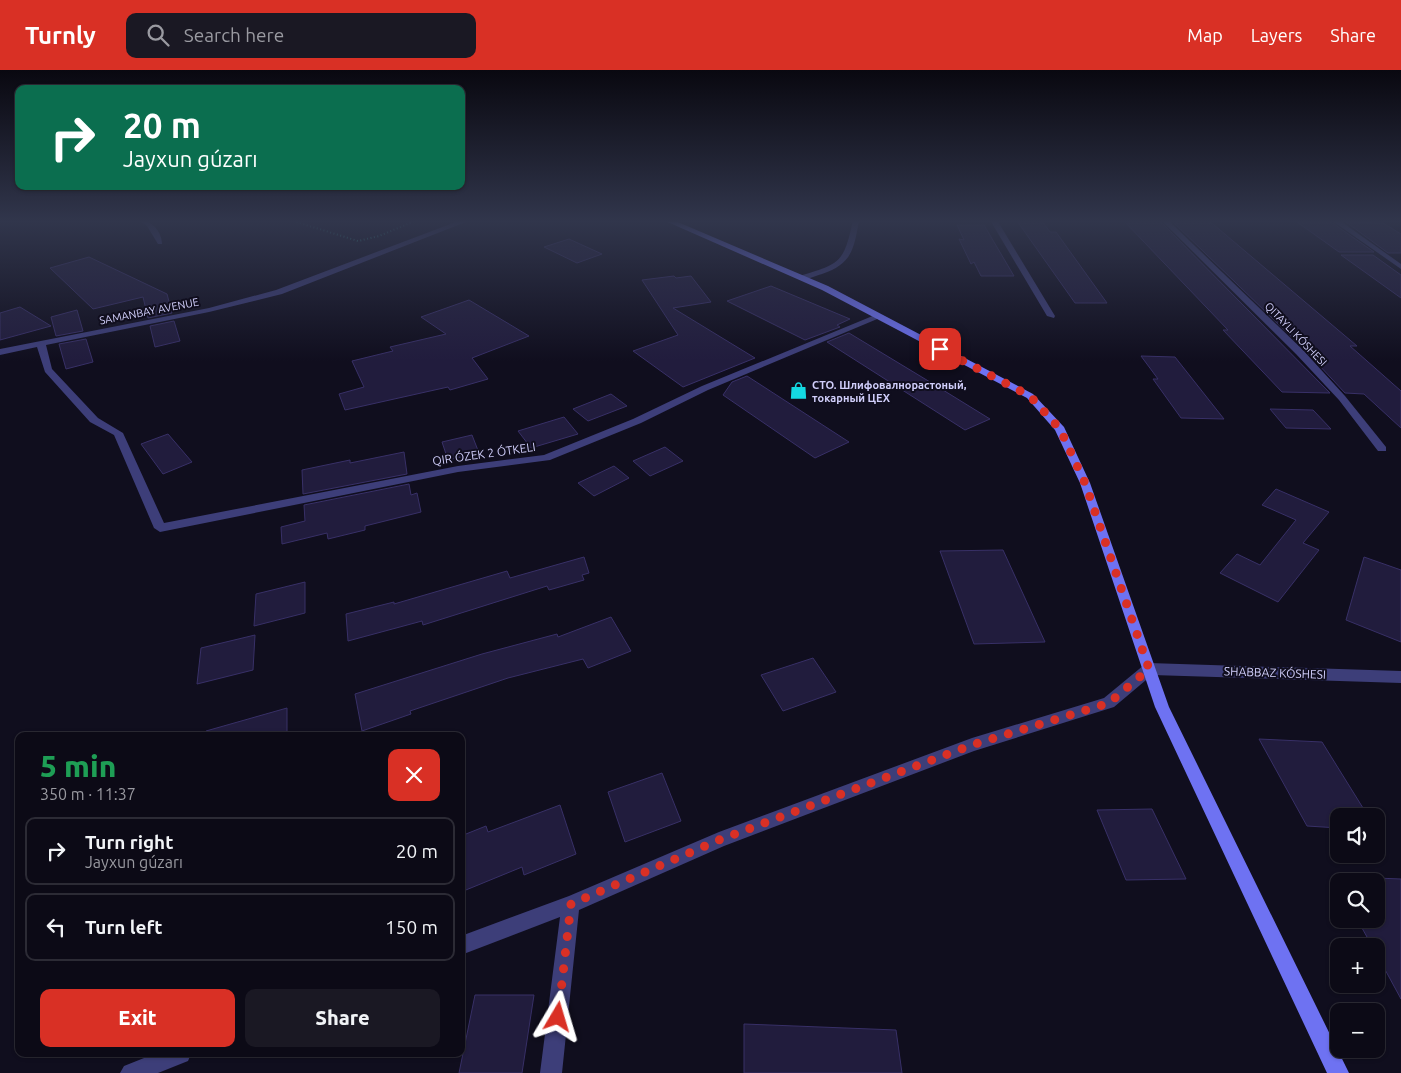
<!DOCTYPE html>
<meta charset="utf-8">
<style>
:root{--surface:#0c0a16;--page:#1a1823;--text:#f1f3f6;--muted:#9a9aa1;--line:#2c2b35;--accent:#d93025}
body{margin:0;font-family:Ubuntu,sans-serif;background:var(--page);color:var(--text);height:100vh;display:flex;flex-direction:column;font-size:19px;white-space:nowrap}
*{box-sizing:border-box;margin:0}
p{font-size:16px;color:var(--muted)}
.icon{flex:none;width:28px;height:28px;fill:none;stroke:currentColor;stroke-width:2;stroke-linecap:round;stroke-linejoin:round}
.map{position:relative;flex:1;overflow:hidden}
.side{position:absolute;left:15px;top:662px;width:450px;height:325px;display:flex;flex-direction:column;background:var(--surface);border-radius:10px;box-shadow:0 1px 4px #0004,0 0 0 1px var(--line)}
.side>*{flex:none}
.hud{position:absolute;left:15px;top:15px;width:450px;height:105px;border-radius:10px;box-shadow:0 1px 4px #0004,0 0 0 1px var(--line);background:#0b6e4f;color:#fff;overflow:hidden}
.controls{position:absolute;left:1330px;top:738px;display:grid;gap:10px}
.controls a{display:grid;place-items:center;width:55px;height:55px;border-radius:10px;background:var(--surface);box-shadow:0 1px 4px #0004,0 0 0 1px var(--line);font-size:25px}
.pin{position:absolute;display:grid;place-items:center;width:42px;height:42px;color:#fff;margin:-21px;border-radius:10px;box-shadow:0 2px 8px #0006}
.me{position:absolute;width:55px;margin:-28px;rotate:7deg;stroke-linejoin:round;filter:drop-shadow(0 0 4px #0008)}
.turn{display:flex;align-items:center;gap:18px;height:105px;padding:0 25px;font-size:22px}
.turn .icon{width:65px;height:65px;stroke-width:2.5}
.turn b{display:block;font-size:35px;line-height:42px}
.round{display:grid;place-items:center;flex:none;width:52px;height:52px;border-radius:10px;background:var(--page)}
.head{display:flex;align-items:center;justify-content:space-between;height:85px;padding:0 25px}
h1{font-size:30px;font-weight:800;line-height:38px;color:#1e9e55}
.button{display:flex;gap:10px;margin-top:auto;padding:10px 25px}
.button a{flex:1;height:58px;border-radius:10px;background:var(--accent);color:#fff;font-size:20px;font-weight:800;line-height:58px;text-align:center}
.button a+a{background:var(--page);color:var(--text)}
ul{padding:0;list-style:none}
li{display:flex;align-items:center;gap:15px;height:68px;margin:0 10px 8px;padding:0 15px;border:2px solid var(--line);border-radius:10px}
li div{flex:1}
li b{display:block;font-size:19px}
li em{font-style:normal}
header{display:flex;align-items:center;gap:30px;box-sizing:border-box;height:70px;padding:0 25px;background:var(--accent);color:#fff}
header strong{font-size:24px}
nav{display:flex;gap:28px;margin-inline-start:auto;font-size:18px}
.search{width:350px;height:45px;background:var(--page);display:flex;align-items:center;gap:12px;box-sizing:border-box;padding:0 18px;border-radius:10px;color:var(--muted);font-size:19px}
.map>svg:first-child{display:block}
.building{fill:#211c3d;stroke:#383067}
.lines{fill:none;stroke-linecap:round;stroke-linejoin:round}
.path{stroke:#38a699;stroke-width:2;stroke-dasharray:1 2.5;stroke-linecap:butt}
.street{fill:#3d3e79;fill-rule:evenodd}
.secondary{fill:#6e72f2;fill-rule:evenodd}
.route{stroke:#d93025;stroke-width:9;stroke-dasharray:0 16.2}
.labels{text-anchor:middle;stroke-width:4;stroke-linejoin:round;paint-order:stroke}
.far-street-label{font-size:11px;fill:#d1cffb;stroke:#100e1e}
.far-poi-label{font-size:11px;font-weight:bold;fill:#d1cffb;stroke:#100e1e;text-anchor:start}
.street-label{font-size:12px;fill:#d1cffb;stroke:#100e1e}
</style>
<header>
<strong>Turnly</strong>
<div class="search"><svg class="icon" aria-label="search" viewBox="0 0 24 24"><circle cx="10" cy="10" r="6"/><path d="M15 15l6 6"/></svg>Search here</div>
<nav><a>Map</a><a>Layers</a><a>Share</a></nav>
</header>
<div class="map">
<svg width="1401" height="1003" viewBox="0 0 1401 1003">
<rect width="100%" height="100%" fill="#100e1e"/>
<path class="building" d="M 1123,150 L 1159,150 L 1330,323 L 1282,322 L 1223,260 L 1228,260 Z
M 1171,150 L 1206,150 L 1213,154 L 1357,276 L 1350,276 L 1401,321 L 1401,358 L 1364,324 L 1345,323 L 1304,279 Z
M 1017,151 L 1042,151 L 1050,162 L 1056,162 L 1107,233 L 1075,233 Z
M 1297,152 L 1331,152 L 1374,182 L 1339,182 Z
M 1346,152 L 1383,153 L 1401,164 L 1401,183 L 1388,183 Z
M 957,155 L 984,155 L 1014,206 L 981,206 L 974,192 L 971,194 L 959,169 L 964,170 Z
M 569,169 L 602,184 L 577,193 L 544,177 Z
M 1341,185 L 1373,185 L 1401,205 L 1401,228 Z
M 89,187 L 167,224 L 172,243 L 148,248 L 143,227 L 93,239 L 50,198 Z
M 674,206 L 676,208 L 691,206 L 711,232 L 673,238 L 755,288 L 683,317 L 633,281 L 678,265 L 642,210 Z
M 771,216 L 850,249 L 837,255 L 840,257 L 805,270 L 727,231 Z
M 469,230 L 529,266 L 472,288 L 488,309 L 450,320 L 448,317 L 345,340 L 339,324 L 364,317 L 352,291 L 393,281 L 390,277 L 446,264 L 421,247 Z
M 20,237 L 51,256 L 0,270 L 0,243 Z
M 77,240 L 83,261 L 56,266 L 51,247 Z
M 174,251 L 180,271 L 155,277 L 150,256 Z
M 849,263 L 930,312 L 990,349 L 965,360 L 827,272 Z
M 86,269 L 93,292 L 66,299 L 59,274 Z
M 1141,286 L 1175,287 L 1224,349 L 1181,348 L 1153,309 L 1158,309 Z
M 747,306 L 849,372 L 815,388 L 723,325 L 732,312 Z
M 611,324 L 627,336 L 588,351 L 573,339 Z
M 1270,339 L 1313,340 L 1331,359 L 1286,358 Z
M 564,347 L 578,364 L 531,378 L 518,361 Z
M 168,364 L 192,392 L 163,404 L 141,374 Z
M 472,365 L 479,383 L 448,390 L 442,372 Z
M 665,377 L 683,391 L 650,406 L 633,391 Z
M 404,382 L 407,404 L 303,424 L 302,400 L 350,390 L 350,393 Z
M 614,396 L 629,408 L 594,426 L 578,413 Z
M 409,414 L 411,425 L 417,423 L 421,442 L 365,456 L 365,460 L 328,469 L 327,463 L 282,474 L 281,457 L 305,451 L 304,435 Z
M 1276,419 L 1329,442 L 1303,473 L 1319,480 L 1278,532 L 1220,503 L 1237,484 L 1260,495 L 1296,450 L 1262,435 Z
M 1003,480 L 1045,572 L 974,574 L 940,481 Z
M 584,487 L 589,503 L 582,505 L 584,510 L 549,520 L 547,516 L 423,555 L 422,551 L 348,571 L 346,544 L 394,532 L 394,534 L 507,501 L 510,508 Z
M 1364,487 L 1401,500 L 1401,572 L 1346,550 Z
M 305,512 L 305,543 L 254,556 L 256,524 Z
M 611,547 L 631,581 L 588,598 L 583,589 L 508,608 L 410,641 L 411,644 L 362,661 L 355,624 L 482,584 L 557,564 L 558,567 Z
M 255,565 L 253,600 L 197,614 L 201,578 Z
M 813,588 L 836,622 L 783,641 L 761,605 Z
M 287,638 L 287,666 L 207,666 L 206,661 Z
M 1259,669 L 1322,672 L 1368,746 L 1335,746 L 1339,758 L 1307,756 Z
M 662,703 L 681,751 L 625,772 L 608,722 Z
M 560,735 L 576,784 L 524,805 L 522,797 L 461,822 L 461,766 L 486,756 L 488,762 Z
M 1152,739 L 1186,809 L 1126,810 L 1097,740 Z
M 1376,808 L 1401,809 L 1401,929 L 1376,883 L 1376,876 L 1372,876 L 1357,849 L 1376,849 Z
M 475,925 L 534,925 L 522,1003 L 459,1003 Z
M 744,954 L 896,960 L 902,1003 L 744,1003 Z"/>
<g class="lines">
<path class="path" d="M 290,150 L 358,171 L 379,166 L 417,150"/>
<path class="street" d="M 139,150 C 152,150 162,162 162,174 L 158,174 L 147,156 Z
M 461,150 L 471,150 L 282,224 L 209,242 L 46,275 L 52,299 L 98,348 L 123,363 L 164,453 L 458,396 L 544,385 L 633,349 L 702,316 L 875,245 L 882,247 L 708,320 L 641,353 L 550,390 L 458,402 L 160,462 L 154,458 L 114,365 L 90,352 L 45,302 L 37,277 L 0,285 L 0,279 L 209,238 L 276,220 Z
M 853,150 L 859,150 C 854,179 852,194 822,204 C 815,206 807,210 799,210 L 799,206 C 840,194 844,193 853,150 Z
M 990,150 L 997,150 L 1055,246 L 1054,248 L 1047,246 Z
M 1161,150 L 1168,150 L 1303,280 L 1345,326 L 1386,377 L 1386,381 L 1378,381 L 1339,330 L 1296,284 Z
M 1331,150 L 1339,150 L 1401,194 L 1401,199 Z
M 1149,593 L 1401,601 L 1401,613 L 1152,605 L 1114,637 L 974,681 L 724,776 L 579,840 L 562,1003 L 540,1003 L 560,847 L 461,885 L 461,866 L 569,826 L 719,762 L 972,668 L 1104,628 L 1144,595 Z
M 154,984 L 191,984 L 188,991 L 158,1003 L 120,1003 L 124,996 Z"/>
<path class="secondary" d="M 663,150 L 673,150 L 828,216 L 1033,324 L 1064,357 L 1090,413 L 1169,637 L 1349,1003 L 1327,1003 L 1155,637 L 1080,413 L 1055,360 L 1027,328 L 822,220 Z"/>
</g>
<linearGradient id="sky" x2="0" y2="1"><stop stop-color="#090810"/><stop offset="0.52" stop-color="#31364c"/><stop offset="1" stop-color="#31364c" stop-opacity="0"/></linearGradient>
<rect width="1401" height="291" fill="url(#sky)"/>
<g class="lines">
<path class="route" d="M 558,947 L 571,834 L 719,770 L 972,675 L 1109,633 L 1149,599 L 1085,413 L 1060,359 L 1030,326 L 940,279"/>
</g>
<defs>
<symbol id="shop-bare" viewBox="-9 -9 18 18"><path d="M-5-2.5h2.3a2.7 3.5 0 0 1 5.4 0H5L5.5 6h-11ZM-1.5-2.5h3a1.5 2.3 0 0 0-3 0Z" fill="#14d9e2" stroke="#100e1e" stroke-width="2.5" paint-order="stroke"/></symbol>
</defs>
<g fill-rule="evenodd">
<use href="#shop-bare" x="786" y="308" width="25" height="25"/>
</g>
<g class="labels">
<g class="far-street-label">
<text transform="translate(149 241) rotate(-11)" y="4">SAMANBAY AVENUE</text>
<text transform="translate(1296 264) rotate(46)" y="4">QITAYLI KÓSHESI</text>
</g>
<g class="far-poi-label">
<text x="812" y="319">СТО. Шлифовалнорастоный,<tspan x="812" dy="13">токарный ЦЕХ</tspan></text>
</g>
<g class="street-label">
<text transform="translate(484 384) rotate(-8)" y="4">QIR ÓZEK 2 ÓTKELI</text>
<text transform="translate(1275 603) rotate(2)" y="4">SHABBAZ KÓSHESI</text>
</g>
</g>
</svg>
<div class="controls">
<a><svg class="icon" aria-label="sound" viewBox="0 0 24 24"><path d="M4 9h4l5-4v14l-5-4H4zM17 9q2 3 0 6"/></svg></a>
<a><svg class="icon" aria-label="search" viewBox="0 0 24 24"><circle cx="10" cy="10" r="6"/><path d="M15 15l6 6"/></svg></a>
<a>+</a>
<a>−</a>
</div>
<div class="pin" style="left:940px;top:279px;background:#d93025"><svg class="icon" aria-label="arrive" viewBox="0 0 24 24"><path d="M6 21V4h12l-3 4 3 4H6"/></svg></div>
<svg class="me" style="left:558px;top:947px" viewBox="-20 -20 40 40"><path d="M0-17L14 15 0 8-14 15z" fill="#d93025" stroke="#fff" stroke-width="4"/></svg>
<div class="hud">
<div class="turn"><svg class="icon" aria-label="right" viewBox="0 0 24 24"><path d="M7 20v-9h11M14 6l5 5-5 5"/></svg><div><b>20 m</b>Jayxun gúzarı</div></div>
</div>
<section class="side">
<div class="head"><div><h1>5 min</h1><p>350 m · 11:37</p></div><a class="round" style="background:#d93025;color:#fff"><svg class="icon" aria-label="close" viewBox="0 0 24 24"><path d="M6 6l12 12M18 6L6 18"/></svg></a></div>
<ul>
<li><svg class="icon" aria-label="right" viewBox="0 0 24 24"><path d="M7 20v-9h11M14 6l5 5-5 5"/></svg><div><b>Turn right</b><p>Jayxun gúzarı</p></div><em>20 m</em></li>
<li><svg class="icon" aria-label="left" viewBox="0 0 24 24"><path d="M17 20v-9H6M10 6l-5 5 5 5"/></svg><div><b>Turn left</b></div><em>150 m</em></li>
</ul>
<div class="button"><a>Exit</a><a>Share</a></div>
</section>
</div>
